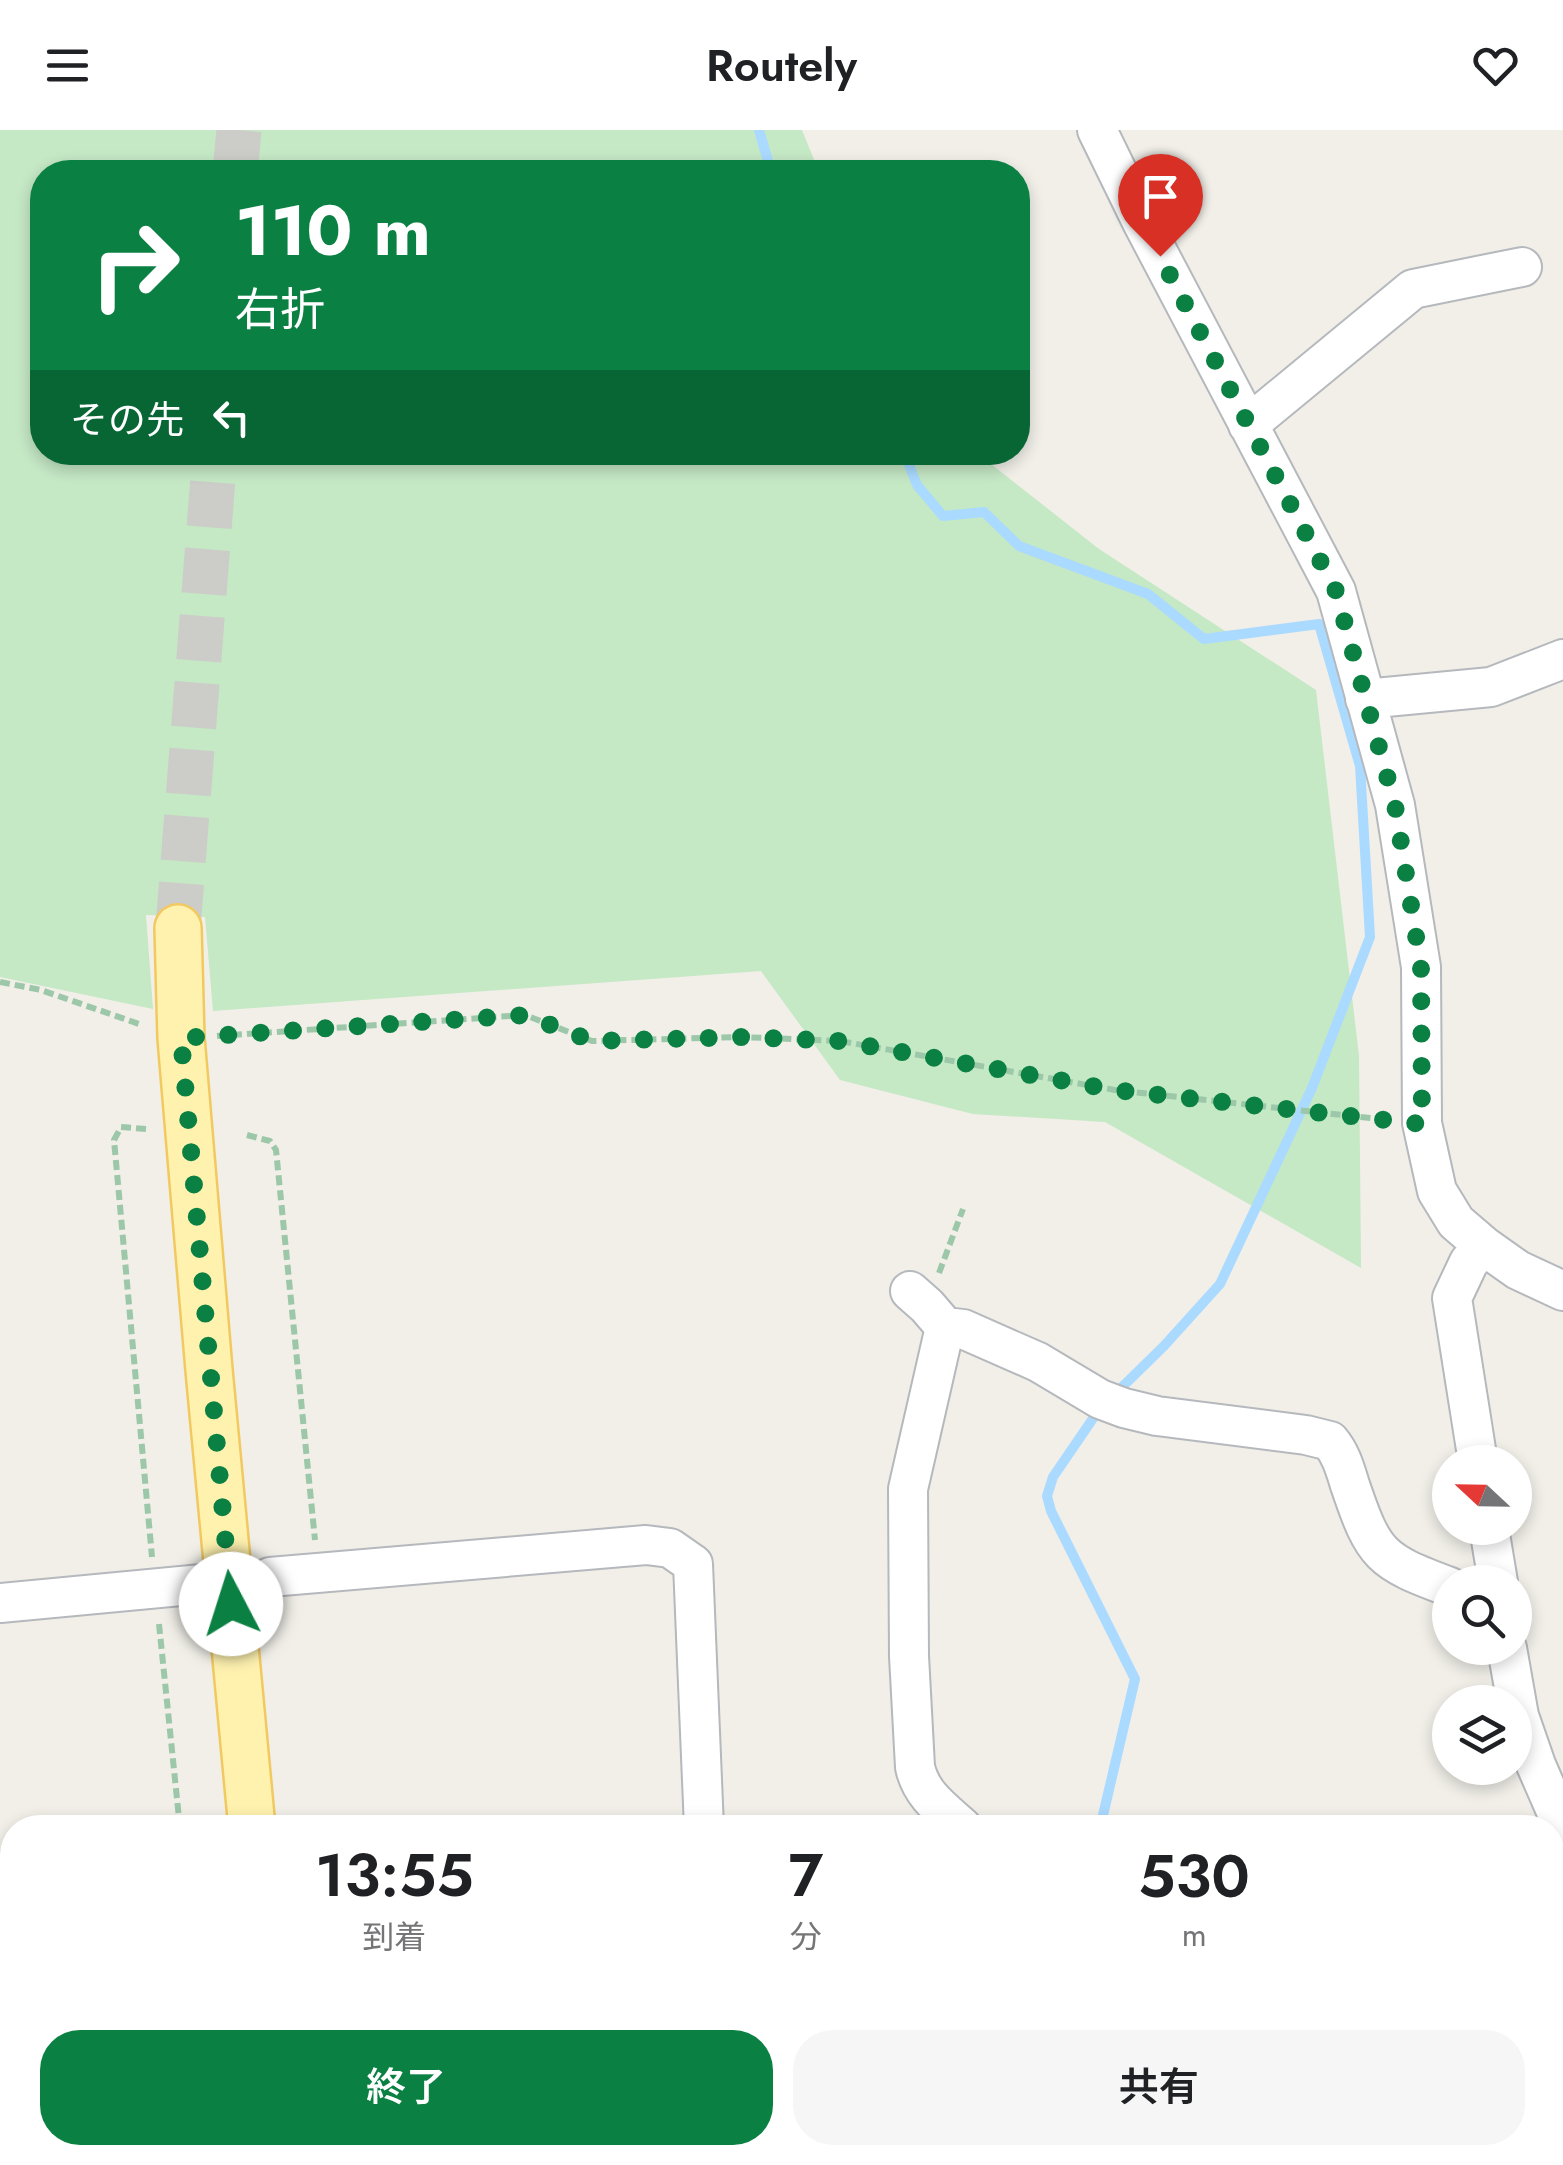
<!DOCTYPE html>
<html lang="ja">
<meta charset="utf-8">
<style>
:root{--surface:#fff;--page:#f6f6f6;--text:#202124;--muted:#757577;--accent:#0b8043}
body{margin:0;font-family:Jost,"Noto Sans JP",sans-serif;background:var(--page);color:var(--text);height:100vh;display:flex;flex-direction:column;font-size:38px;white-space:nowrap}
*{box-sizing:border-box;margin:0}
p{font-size:32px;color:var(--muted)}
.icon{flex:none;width:55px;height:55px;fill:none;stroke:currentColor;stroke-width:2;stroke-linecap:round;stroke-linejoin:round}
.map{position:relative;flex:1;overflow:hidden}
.drawer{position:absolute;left:0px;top:1685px;width:1565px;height:350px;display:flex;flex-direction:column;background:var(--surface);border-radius:40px 40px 0 0;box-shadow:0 5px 15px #0003}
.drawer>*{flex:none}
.hud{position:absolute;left:30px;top:30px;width:1000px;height:305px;border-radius:40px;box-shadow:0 5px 15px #0003;background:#0b8043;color:#fff;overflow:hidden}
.needle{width:65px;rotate:292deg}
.buttons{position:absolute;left:1432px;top:1315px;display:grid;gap:20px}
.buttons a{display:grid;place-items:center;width:100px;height:100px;border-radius:50%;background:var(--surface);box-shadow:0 5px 15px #0003;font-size:50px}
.pin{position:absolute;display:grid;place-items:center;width:85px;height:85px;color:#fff;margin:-102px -42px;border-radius:50% 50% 50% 0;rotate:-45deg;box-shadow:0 0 10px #0007}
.pin .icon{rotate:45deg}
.me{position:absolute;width:110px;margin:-55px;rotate:355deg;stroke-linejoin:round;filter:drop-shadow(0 0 8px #0008)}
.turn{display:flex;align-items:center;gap:35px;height:210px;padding:0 40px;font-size:45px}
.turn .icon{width:130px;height:130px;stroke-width:2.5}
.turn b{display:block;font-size:70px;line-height:85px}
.then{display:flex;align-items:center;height:95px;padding:0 40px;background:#0003;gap:20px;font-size:38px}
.eta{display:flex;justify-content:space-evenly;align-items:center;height:170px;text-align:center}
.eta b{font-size:60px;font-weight:600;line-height:70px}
.cta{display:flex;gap:20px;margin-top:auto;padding:20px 40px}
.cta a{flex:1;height:115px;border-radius:40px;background:var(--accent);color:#fff;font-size:40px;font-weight:600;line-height:115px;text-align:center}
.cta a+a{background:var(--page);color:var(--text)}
header{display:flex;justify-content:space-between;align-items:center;height:130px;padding:0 40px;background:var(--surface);font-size:45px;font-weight:600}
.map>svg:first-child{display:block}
.green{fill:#c5e8c5}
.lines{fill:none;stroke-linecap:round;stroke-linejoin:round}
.stream{stroke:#aadaff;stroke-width:10}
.major-tunnel{stroke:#ccccc8;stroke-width:45;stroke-dasharray:45 22;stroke-linecap:butt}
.minor-casing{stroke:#b5b8bc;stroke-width:42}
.major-casing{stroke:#f2c960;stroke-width:50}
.path{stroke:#9cc7a9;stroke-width:6;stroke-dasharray:10 5;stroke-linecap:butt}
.minor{stroke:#fff;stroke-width:38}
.major{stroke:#fff2af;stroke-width:45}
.route{stroke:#0b8043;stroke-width:18;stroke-dasharray:0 32.4}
</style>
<header><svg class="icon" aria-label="menu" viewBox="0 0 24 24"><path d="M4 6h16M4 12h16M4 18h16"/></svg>Routely<svg class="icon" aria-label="heart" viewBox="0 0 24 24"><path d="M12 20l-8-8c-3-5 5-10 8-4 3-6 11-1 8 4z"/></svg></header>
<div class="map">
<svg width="1563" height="2035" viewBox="0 0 1563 2035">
<rect width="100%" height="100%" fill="#f1efe8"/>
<path class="green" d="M 0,0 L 802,0 L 819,42 L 42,42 L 42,322 L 977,323 L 1099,419 L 1316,560 L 1359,926 L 1361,1138 L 1105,992 L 973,984 L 840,950 L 761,841 L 213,881 L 205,787 L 146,785 L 153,879 L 0,847 Z"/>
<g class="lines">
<path class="stream" d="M 759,0 L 770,38 L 773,42
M 904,322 L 917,355 L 943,386 L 984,382 L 1019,416 L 1148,464 L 1204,509 L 1319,494 L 1360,636 L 1370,807 L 1312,958 L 1220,1154 L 1164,1216 L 1117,1262
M 1094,1287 L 1053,1347 L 1047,1366 L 1051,1381 L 1135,1549 L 1100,1698
M 1035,2035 L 1037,2022"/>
<path class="major-tunnel" d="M 235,42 L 239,0
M 178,798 L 215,322"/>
<defs>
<path id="minor" d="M 1097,0 L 1142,92 L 1336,461 L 1395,675 L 1421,837 L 1422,993 L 1437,1061 L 1456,1092 L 1484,1116 L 1518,1140 L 1563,1161
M 1248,295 L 1413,159 L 1522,137
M 1365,569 L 1491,557 L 1563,529
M 910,1161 L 927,1176 L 945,1197
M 1478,1332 L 1452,1168 L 1469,1132 L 1484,1116
M 1489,1398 L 1498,1452
M 270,1447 L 646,1415 L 670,1418 L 693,1434 L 704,1698
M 0,1473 L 202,1454
M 1507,1518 L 1519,1586 L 1536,1635 L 1563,1697
M 963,1698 C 942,1679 921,1665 915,1637 L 909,1526 L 908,1359 L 945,1197 L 963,1199 L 1038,1232 L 1100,1269 L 1124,1278 L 1157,1286 L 1306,1305 L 1330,1311 C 1341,1324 1345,1339 1350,1355 C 1374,1426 1380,1431 1450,1457
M 1552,1905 L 1563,1907
M 957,2022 L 963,2035"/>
<path id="major" d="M 178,798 L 181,908 L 209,1240 L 252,1698
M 285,2022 L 286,2035"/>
</defs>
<use href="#minor" class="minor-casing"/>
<use href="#major" class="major-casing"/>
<path class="path" d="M 0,852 L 41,860 L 142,895
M 217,906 L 525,885 L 592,911 L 742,907 L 840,911 L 1115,960 L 1388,990
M 146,999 L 121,997 L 114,1010 L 152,1427
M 247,1005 L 270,1011 L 276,1020 L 315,1410
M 939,1143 L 963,1079
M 159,1494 L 180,1698
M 214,2022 L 215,2035"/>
<use href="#minor" class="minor"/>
<use href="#major" class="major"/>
</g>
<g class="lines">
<path class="route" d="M 231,1474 L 181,908 L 525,885 L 592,911 L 742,907 L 840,911 L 1115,960 L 1422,994 L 1421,837 L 1395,675 L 1336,461 L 1160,126"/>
</g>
</svg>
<div class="buttons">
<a><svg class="needle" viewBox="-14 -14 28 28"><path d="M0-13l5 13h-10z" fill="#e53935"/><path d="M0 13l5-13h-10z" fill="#757577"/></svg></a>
<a><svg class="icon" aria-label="search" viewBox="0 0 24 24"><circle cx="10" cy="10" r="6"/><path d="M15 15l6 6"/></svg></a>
<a><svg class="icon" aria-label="layers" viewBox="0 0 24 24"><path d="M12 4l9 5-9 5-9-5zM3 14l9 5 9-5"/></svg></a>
</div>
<div class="pin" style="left:1160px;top:126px;background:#d93025"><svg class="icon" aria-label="arrive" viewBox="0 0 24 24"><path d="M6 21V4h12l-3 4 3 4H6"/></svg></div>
<svg class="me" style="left:231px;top:1474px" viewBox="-20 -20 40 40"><circle r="19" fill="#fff"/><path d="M0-13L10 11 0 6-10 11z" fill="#0b8043"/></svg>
<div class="hud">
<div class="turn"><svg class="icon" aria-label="right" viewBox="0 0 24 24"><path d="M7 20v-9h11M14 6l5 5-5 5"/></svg><div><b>110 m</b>右折</div></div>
<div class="then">その先<svg class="icon" aria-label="left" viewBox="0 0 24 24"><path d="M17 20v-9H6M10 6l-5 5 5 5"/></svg></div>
</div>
<section class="drawer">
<div class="eta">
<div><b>13:55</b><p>到着</p></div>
<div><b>7</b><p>分</p></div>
<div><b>530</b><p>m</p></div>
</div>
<div class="cta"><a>終了</a><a>共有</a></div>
</section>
</div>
